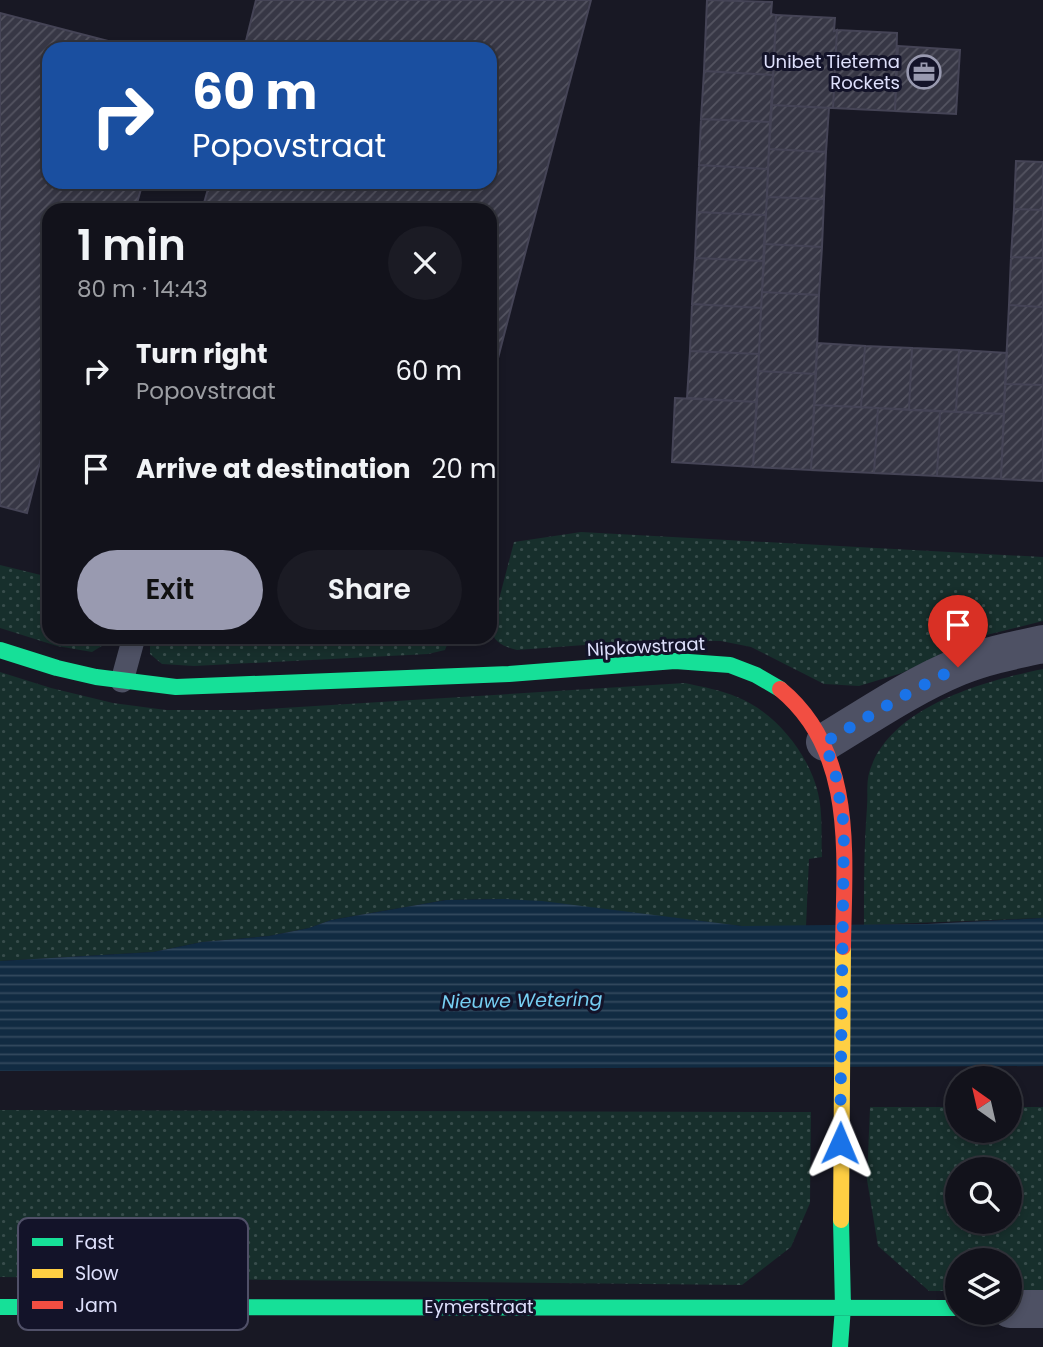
<!DOCTYPE html>
<meta charset="utf-8">
<style>
:root{--surface:#12121b;--page:#1b1b24;--text:#f1f3f6;--muted:#9c9ea3;--line:#31323a;--accent:#999ab0}
body{margin:0;font-family:Poppins,sans-serif;background:var(--page);color:var(--text);height:100vh;display:flex;flex-direction:column;font-size:26px;white-space:nowrap}
*{box-sizing:border-box;margin:0}
p{font-size:23px;color:var(--muted)}
.icon{flex:none;width:38px;height:38px;fill:none;stroke:currentColor;stroke-width:2;stroke-linecap:round;stroke-linejoin:round}
.map{position:relative;flex:1;overflow:hidden}
.details{position:absolute;left:42px;top:203px;width:455px;height:441px;display:flex;flex-direction:column;background:var(--surface);border-radius:21px;box-shadow:0 4px 10px #0003,0 0 0 2px var(--line)}
.details>*{flex:none}
.guide{position:absolute;left:42px;top:42px;width:455px;height:147px;border-radius:21px;box-shadow:0 4px 10px #0003,0 0 0 2px var(--line);background:#1a4fa0;color:#fff;overflow:hidden}
.needle{width:46px;rotate:326deg}
.buttons{position:absolute;left:945px;top:1066px;display:grid;gap:14px}
.buttons a{display:grid;place-items:center;width:77px;height:77px;border-radius:50%;background:var(--surface);box-shadow:0 4px 10px #0003,0 0 0 2px var(--line);font-size:35px}
.pin{position:absolute;display:grid;place-items:center;width:60px;height:60px;color:#fff;margin:-72px -30px;border-radius:50% 50% 50% 0;rotate:-45deg;box-shadow:0 0 7px #0007}
.pin .icon{rotate:45deg}
.me{position:absolute;width:77px;margin:-38px;rotate:1deg;stroke-linejoin:round;filter:drop-shadow(0 0 5px #0008)}
.turn{display:flex;align-items:center;gap:24px;height:147px;padding:0 35px;font-size:32px}
.turn .icon{width:91px;height:91px;stroke-width:2.5}
.turn b{display:block;font-size:49px;line-height:60px}
.round{display:grid;place-items:center;flex:none;width:74px;height:74px;border-radius:37px;background:var(--page)}
.head{display:flex;align-items:center;justify-content:space-between;height:119px;padding:0 35px}
h1{font-size:42px;font-weight:600;line-height:52px}
.primary-button{display:flex;gap:14px;margin-top:auto;padding:14px 35px}
.primary-button a{flex:1;height:80px;border-radius:42px;background:var(--accent);color:#111;font-size:28px;font-weight:600;line-height:80px;text-align:center}
.primary-button a+a{background:var(--page);color:var(--text)}
ul{padding:0;list-style:none}
li{display:flex;align-items:center;gap:21px;height:98px;padding:0 35px}
li div{flex:1}
li b{display:block;font-size:26px}
li em{font-style:normal}
.map>svg:first-child{display:block}
.grass{fill:url(#grass-dots);fill-rule:evenodd}
.water{fill:url(#water-rules)}
.building{fill:url(#building-hatch);stroke:#454456;stroke-width:2}
.lines{fill:none;stroke-linecap:round;stroke-linejoin:round}
.lane{stroke:#4e5164;stroke-width:23}
.street{stroke:#4e5164;stroke-width:38}
.fast{stroke:#16e098;stroke-width:16}
.slow{stroke:#ffcf43;stroke-width:16}
.jam{stroke:#f24e42;stroke-width:16}
.route{stroke:#1a73e8;stroke-width:12;stroke-dasharray:0 21.6}
.labels{text-anchor:middle;stroke-width:6;stroke-linejoin:round;paint-order:stroke}
.poi-label{font-size:18px;fill:#dee0fc;stroke:#131329;text-anchor:end}
.street-label{font-size:18px;fill:#dee0fc;stroke:#131329}
.water-label{font-size:19px;font-style:italic;fill:#76cef2;stroke:#131329}
.key{fill:#131329;stroke:#505068;stroke-width:2}
.key-label{font-size:19px;fill:#dee0fc}
</style>
<div class="map">
<svg width="1043" height="1347" viewBox="0 0 1043 1347">
<defs>
<pattern id="grass-dots" width="8" height="8" patternUnits="userSpaceOnUse" patternTransform="scale(1.75)"><rect width="8" height="8" fill="#172f2c"/><path d="M2 2h.1M6 6h.1" fill="none" stroke="#384d4c" stroke-width="1.8" stroke-linecap="round"/></pattern>
<pattern id="water-rules" width="6" height="5" patternUnits="userSpaceOnUse" patternTransform="scale(1.75)"><rect width="6" height="5" fill="#112b42"/><path d="M0 2.5h6" fill="none" stroke="#33495e"/></pattern>
<pattern id="building-hatch" width="6" height="6" patternUnits="userSpaceOnUse" patternTransform="scale(1.75)"><rect width="6" height="6" fill="#373745"/><path d="M-1 1l2-2M0 6l6-6M5 7l2-2" fill="none" stroke="#545461"/></pattern>
</defs>
<rect width="100%" height="100%" fill="#181824"/>
<path class="grass" d="M 581,532 L 1043,557 L 1043,621 L 974,638 L 902,673 L 859,686 L 824,684 L 751,647 L 721,641 L 653,640 L 517,650 C 505,647 494,643 491,630 L 514,542 Z
M 0,565 L 49,577 L 49,637 L 108,637 L 105,644 L 92,652 L 57,646 L 0,628 Z
M 150,637 L 450,637 L 445,650 L 428,654 L 194,666 L 162,664 L 150,654 Z
M 1043,669 L 1043,918 L 864,925 C 864,885 864,846 867,807 C 868,795 866,781 870,770 C 891,706 985,681 1043,669 Z
M 0,672 L 51,688 L 113,703 L 166,710 L 251,710 L 685,683 C 703,687 721,690 737,697 C 775,712 809,754 818,793 C 823,813 821,837 822,857 L 809,859 L 806,926 L 742,926 L 503,899 L 446,900 L 331,920 L 309,928 L 269,936 L 202,942 L 153,952 L 0,961 Z
M 870,1107 L 957,1107 L 957,1130 L 1010,1130 L 1010,1107 L 1043,1107 L 1043,1290 L 1010,1290 L 1010,1260 L 957,1260 L 957,1291 L 929,1291 L 878,1246 L 867,1180 ZM 957,1169 L 1010,1169 L 1010,1222 L 957,1222 Z
M 0,1110 L 811,1112 L 810,1203 L 791,1247 L 742,1285 L 0,1277 Z"/>
<path class="water" d="M 503,899 L 542,901 L 742,926 L 927,924 L 1043,918 L 1043,1066 L 0,1071 L 0,961 L 153,952 L 202,942 L 269,936 L 309,928 L 331,920 L 446,900 Z"/>
<path class="building" d="M 256,0 L 591,0 L 490,389 L 490,210 L 202,210 L 210,182 L 490,182 L 490,49 L 244,49 Z
M 707,0 L 772,2 L 771,14 L 776,15 L 773,75 L 704,71 Z
M 0,13 L 139,49 L 49,49 L 49,182 L 143,182 L 135,210 L 49,210 L 49,427 L 27,513 L 0,506 Z
M 776,15 L 835,18 L 834,31 L 837,30 L 833,108 L 772,105 Z
M 837,30 L 897,33 L 895,111 L 833,108 Z
M 898,46 L 960,50 L 956,114 L 895,111 Z
M 704,71 L 773,75 L 770,122 L 701,119 Z
M 772,105 L 829,108 L 826,152 L 769,149 Z
M 701,119 L 770,122 L 768,169 L 699,165 Z
M 769,149 L 826,152 L 824,199 L 767,197 Z
M 1016,161 L 1043,162 L 1043,210 L 1014,209 Z
M 699,165 L 768,169 L 766,215 L 697,212 Z
M 767,197 L 824,199 L 822,247 L 764,244 Z
M 1014,209 L 1043,210 L 1043,258 L 1011,257 Z
M 697,212 L 766,215 L 764,261 L 695,258 Z
M 764,244 L 822,247 L 819,295 L 762,292 Z
M 1011,257 L 1043,258 L 1043,307 L 1009,305 Z
M 695,258 L 764,261 L 761,308 L 692,304 Z
M 762,292 L 819,295 L 816,374 L 758,371 Z
M 692,304 L 761,308 L 759,354 L 690,351 Z
M 1009,305 L 1043,307 L 1043,385 L 1005,384 Z
M 817,343 L 865,346 L 861,407 L 814,405 Z
M 865,346 L 912,348 L 909,410 L 861,407 Z
M 912,348 L 959,350 L 956,412 L 909,410 Z
M 959,350 L 1007,353 L 1004,414 L 956,412 Z
M 690,351 L 759,354 L 757,402 L 687,398 Z
M 758,371 L 816,374 L 811,470 L 753,467 Z
M 1005,384 L 1043,385 L 1043,481 L 1001,479 Z
M 675,398 L 757,402 L 753,467 L 672,462 Z
M 814,405 L 878,408 L 874,473 L 811,470 Z
M 878,408 L 940,411 L 937,476 L 874,473 Z
M 940,411 L 1004,414 L 1001,479 L 937,476 Z"/>
<g class="lines">
<path class="lane" d="M 122,681 L 134,637"/>
<path class="street" d="M 825,742 C 868,716 912,686 958,667 C 985,656 1015,650 1043,644
M 1010,1309 L 1043,1309"/>
<path class="fast" d="M 0,650 L 57,668 L 96,677 L 176,687 L 509,674 L 675,661 L 730,665 L 756,675 L 780,689
M 0,1307 L 957,1308
M 840,1347 L 843,1307 L 841,1220"/>
<path class="slow" d="M 841,1220 L 843,947"/>
<path class="jam" d="M 780,689 C 857,752 844,857 843,947"/>
</g>
<g class="lines">
<path class="route" d="M 840,1143 L 844,826 L 836,777 L 825,742 L 903,696 L 958,667"/>
</g>
<defs>
<symbol id="office-ring" viewBox="-11 -11 22 22"><circle r="9.5" fill="#131329" stroke="#999ab0" stroke-width="1.5"/><path d="M-6-3h4V-5.5h4V-3h4V5H-6ZM-1-4.5V-3h2v-1.5ZM-6 0V1H6V0Z" fill="#999ab0"/></symbol>
</defs>
<g fill-rule="evenodd">
<use href="#office-ring" x="905" y="53" width="38" height="38"/>
</g>
<g class="labels">
<g class="poi-label">
<text x="900" y="68">Unibet Tietema<tspan x="900" dy="21">Rockets</tspan></text>
</g>
<g class="street-label">
<text transform="translate(646 647) rotate(-3)" y="6">Nipkowstraat</text>
<text x="479" y="1313">Eymerstraat</text>
</g>
<g class="water-label">
<text transform="translate(522 1000) rotate(-1)" y="7">Nieuwe Wetering</text>
</g>
</g>
<rect x="18" y="1218" width="230" height="112" rx="10" class="key"/>
<rect x="32" y="1238" width="31" height="8" fill="#16e098"/>
<rect x="32" y="1269" width="31" height="9" fill="#ffcf43"/>
<rect x="32" y="1301" width="31" height="8" fill="#f24e42"/>
<g class="key-label">
<text x="75" y="1249">Fast</text>
<text x="75" y="1280">Slow</text>
<text x="75" y="1312">Jam</text>
</g>
</svg>
<div class="buttons">
<a><svg class="needle" viewBox="-14 -14 28 28"><path d="M0-13l5 13h-10z" fill="#e53935"/><path d="M0 13l5-13h-10z" fill="#9c9ea3"/></svg></a>
<a><svg class="icon" aria-label="search" viewBox="0 0 24 24"><circle cx="10" cy="10" r="6"/><path d="M15 15l6 6"/></svg></a>
<a><svg class="icon" aria-label="layers" viewBox="0 0 24 24"><path d="M12 4l9 5-9 5-9-5zM3 14l9 5 9-5"/></svg></a>
</div>
<div class="pin" style="left:958px;top:667px;background:#d93025"><svg class="icon" aria-label="arrive" viewBox="0 0 24 24"><path d="M6 21V4h12l-3 4 3 4H6"/></svg></div>
<svg class="me" style="left:840px;top:1143px" viewBox="-20 -20 40 40"><path d="M0-17L14 15 0 8-14 15z" fill="#1a73e8" stroke="#fff" stroke-width="4"/></svg>
<div class="guide">
<div class="turn"><svg class="icon" aria-label="right" viewBox="0 0 24 24"><path d="M7 20v-9h11M14 6l5 5-5 5"/></svg><div><b>60 m</b>Popovstraat</div></div>
</div>
<section class="details">
<div class="head"><div><h1>1 min</h1><p>80 m · 14:43</p></div><a class="round"><svg class="icon" aria-label="close" viewBox="0 0 24 24"><path d="M6 6l12 12M18 6L6 18"/></svg></a></div>
<ul>
<li><svg class="icon" aria-label="right" viewBox="0 0 24 24"><path d="M7 20v-9h11M14 6l5 5-5 5"/></svg><div><b>Turn right</b><p>Popovstraat</p></div><em>60 m</em></li>
<li><svg class="icon" aria-label="arrive" viewBox="0 0 24 24"><path d="M6 21V4h12l-3 4 3 4H6"/></svg><div><b>Arrive at destination</b></div><em>20 m</em></li>
</ul>
<div class="primary-button"><a>Exit</a><a>Share</a></div>
</section>
</div>
